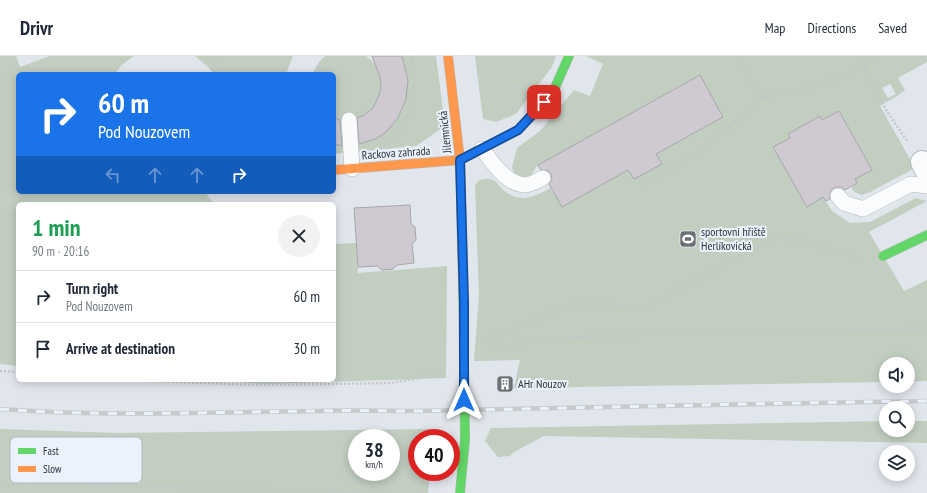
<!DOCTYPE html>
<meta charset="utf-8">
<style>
:root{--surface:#fff;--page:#f2f2f3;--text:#1f2937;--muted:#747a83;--line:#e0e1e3}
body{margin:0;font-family:"PT Sans Narrow",sans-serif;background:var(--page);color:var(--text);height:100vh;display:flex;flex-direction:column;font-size:15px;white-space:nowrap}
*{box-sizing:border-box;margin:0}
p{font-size:13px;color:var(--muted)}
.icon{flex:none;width:22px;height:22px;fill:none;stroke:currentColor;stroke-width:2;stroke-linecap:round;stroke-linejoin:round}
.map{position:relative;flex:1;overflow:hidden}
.details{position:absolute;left:16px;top:146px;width:320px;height:180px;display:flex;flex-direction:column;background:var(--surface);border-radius:6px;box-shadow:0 2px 10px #0003}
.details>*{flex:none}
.hud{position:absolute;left:16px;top:16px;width:320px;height:122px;border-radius:6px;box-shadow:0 2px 10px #0003;background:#1a73e8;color:#fff;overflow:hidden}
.buttons{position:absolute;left:879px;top:301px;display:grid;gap:8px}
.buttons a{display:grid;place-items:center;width:36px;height:36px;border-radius:50%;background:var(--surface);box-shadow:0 2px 10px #0003;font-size:20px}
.speed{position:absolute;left:348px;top:373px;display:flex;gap:8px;font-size:20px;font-weight:700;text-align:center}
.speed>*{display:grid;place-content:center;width:52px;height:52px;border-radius:50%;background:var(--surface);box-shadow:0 2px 10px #0003;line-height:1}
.speed small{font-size:10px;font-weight:400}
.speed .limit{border:6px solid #d22;background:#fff;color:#111}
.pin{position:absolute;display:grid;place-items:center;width:34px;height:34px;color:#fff;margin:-17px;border-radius:8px;box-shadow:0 2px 6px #0006}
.me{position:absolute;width:44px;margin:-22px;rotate:0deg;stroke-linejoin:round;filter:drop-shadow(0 0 3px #0008)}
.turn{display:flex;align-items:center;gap:14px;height:84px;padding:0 16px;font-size:18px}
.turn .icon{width:52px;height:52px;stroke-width:2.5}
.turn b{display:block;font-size:28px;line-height:34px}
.lanes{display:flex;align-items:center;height:38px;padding:0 16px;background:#0003;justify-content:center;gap:20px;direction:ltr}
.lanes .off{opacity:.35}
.round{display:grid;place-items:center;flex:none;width:42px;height:42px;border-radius:21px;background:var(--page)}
.overview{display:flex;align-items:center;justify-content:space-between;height:68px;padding:0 16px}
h1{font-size:24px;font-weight:600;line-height:30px;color:#1e9e55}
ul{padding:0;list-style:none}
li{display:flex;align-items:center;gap:12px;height:52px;padding:0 16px;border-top:1px solid var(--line)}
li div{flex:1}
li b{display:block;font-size:15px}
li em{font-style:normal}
header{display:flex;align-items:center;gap:24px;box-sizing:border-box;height:56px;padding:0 20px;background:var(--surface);border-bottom:1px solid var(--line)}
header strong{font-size:19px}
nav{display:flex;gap:22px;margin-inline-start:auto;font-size:14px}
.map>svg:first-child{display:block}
.green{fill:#c1cec0;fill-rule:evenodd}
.building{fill:#cfcad2;stroke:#a6a6aa}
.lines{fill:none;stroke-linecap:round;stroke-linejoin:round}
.lane-casing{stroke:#b6b9bd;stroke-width:16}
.street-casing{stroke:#b6b9bd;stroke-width:24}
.fast-casing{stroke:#b6b9bd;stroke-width:10}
.slow-casing{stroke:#b6b9bd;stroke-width:10}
.path{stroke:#c4c6c8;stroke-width:2.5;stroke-dasharray:2 2;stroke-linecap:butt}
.lane{stroke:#fafbfc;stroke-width:15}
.street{stroke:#fafbfc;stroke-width:22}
.fast{stroke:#63d668;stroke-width:9}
.slow{stroke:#ff974d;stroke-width:9}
.rail-casing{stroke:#c8c9cb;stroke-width:4.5}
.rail{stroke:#eaf3fd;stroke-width:3;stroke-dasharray:9;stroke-linecap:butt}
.route-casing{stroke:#114b97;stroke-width:10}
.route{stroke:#1a73e8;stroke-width:7}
.labels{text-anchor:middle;stroke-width:4;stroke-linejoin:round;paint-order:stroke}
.street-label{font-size:12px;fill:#2e3135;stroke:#eaf3fd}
.poi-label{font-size:12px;fill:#2e3135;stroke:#eaf3fd;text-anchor:start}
.key{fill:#eaf3fd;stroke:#b2b9c1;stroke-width:1}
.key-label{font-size:11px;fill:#2e3135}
</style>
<header>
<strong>Drivr</strong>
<nav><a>Map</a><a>Directions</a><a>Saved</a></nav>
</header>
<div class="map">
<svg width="927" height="437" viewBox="0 0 927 437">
<rect width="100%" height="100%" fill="#e1e6ec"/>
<path class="green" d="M 0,0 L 16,0 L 20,11 L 50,0 L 134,0 L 123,8 L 114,18 L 18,18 L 18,136 L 205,136 L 214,148 L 18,148 L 18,310 L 0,308 Z
M 195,0 L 293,0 L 286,18 L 214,18 L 208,11 Z
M 325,0 L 366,0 C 383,11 386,38 372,53 C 366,58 360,61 353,64 L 358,88 L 369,85 L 398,0 L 436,0 L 445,70 L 416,90 L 334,98 L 334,88 L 341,89 L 343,65 L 334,62 L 334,18 L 312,18 L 319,6 Z
M 475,0 L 556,0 L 552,11 L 516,58 L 496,66 L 483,63 Z
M 586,0 L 927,0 L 927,6 L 898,22 L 905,34 L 900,38 L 880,50 L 915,112 L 870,136 L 862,139 L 855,136 L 851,132 L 857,127 L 855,123 L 872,114 L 839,55 L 822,64 L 820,60 L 788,78 L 790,82 L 773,91 L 806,150 L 823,141 L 832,155 L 850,167 L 870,166 L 916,142 L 927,145 L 869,176 L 904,235 L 927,224 L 927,325 L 908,326 L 908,308 L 886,308 L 886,326 L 514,332 L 520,304 L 474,305 L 479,239 L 475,130 L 479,124 C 482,124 486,122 489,123 C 494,123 498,128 501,132 C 518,148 533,142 550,132 L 562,150 L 628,114 L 634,123 L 661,108 L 656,98 L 723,61 L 699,19 L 538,109 L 531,119 L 524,121 L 514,117 L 512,111 L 517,92 L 540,75 L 574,34 L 590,40 L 603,8 ZM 890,28 L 896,38 L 888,42 L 882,32 Z
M 356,187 L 358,217 L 447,210 L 446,322 L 266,328 L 205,324 L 334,324 L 334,188 Z
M 886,365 L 886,374 L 908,374 L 908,365 L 927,365 L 927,387 L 544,380 L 514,396 L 510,400 L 498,401 L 485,385 L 491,372 Z
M 0,373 L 117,377 L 430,373 L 430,382 L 417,382 L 417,416 L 430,416 L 428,437 L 0,437 ZM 357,382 L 391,382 L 391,416 L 357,416 Z"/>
<path class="building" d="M 372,0 L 402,0 L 408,24 L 406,43 L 398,62 L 385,77 L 375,83 L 359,88 L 357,62 L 364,59 L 373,52 L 378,42 L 381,32 L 380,21 Z
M 700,19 L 723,61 L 656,98 L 662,108 L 634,123 L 628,114 L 562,151 L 549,128 L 552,123 L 551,118 L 548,115 L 541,114 L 538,109 Z
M 839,55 L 872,114 L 855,123 L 857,127 L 845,134 L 841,131 L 836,131 L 832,133 L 830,137 L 830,143 L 826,145 L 823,141 L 807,151 L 773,91 L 790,82 L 788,78 L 820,60 L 822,64 Z
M 334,62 L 340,64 L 342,90 L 334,88 Z
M 410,149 L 411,168 L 415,171 L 416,184 L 412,188 L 414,207 L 397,209 L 393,213 L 382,214 L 377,210 L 358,211 L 354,152 Z"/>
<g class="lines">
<defs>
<path id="lane" d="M 349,64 L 352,113
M 482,93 C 493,107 506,128 525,129 C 531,129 538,124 543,122
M 838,140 L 844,147 L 863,153 L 911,128 L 927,130"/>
<path id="street" d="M 922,106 L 927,116"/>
<path id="fast" d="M 539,51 L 553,36 L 569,0
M 883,200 L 927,179
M 460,437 L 465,384 L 463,225"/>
<path id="slow" d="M 448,0 L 460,104 L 463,225
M 334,114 L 460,104 L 518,74 L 539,51"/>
</defs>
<use href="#lane" class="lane-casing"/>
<use href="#street" class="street-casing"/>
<use href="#fast" class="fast-casing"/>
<use href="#slow" class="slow-casing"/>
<path class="path" d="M 214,0 L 226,18
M 738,0 L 762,42 L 818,29 L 864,11 L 878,0
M 858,0 L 888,57 L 908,86
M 387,84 C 416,58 417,37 412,0
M 642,129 L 698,97 L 762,42
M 488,284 L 574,248 L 581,247 L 646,251 L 771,183 L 781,182 L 794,183 L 859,202
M 489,293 L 558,282 L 622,280 L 681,275 L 927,273
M 0,315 L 18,316
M 124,324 L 260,329 L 391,327 L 441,318
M 0,430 L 29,428 L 240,432 L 365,437"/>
<use href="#lane" class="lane"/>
<use href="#street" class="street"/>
<use href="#fast" class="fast"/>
<use href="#slow" class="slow"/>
<defs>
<path id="rail" d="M 0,353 C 105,361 211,356 317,355 C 351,354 385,355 419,355 C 588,352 758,347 927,345"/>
</defs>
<use href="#rail" class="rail-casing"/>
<use href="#rail" class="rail"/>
</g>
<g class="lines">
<defs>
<path id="route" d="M 464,344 L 464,246 L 460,104 L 518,74 L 544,46"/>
</defs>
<use href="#route" class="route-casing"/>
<use href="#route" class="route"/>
</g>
<defs>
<symbol id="stadium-square" viewBox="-11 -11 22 22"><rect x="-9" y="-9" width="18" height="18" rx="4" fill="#6d7075" stroke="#eaf3fd"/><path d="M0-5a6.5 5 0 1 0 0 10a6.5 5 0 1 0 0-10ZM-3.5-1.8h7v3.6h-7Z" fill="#fff"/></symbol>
<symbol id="building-square" viewBox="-11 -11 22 22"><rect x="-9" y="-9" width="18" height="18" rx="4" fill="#6d7075" stroke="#eaf3fd"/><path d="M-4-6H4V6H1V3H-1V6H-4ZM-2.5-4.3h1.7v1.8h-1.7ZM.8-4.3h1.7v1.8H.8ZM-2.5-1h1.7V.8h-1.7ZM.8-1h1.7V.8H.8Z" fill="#fff"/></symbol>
</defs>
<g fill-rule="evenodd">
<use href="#stadium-square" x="678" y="173" width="20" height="20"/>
<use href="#building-square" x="495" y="318" width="20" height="20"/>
</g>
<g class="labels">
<g class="street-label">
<text transform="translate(445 76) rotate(-96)" y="4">Jilemnická</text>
<text transform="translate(396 97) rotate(-4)" y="4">Rackova zahrada</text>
</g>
<g class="poi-label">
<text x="701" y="180">sportovní hřiště<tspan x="701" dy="14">Herlíkovická</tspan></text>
<text x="518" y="332">AHr Nouzov</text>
</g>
</g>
<rect x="10" y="381" width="132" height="46" rx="6" class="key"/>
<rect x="18" y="392" width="18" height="6" fill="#63d668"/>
<rect x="18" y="410" width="18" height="6" fill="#ff974d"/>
<g class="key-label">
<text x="43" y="399">Fast</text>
<text x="43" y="417">Slow</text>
</g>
</svg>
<div class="buttons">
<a><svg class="icon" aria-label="sound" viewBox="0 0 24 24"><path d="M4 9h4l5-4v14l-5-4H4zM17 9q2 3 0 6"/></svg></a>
<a><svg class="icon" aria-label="search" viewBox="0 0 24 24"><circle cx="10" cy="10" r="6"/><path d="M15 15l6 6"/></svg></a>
<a><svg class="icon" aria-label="layers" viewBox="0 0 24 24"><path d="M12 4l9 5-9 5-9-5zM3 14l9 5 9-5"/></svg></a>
</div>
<div class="speed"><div>38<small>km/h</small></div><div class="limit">40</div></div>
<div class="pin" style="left:544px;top:46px;background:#d93025"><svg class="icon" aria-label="arrive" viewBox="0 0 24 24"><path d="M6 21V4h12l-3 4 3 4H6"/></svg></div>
<svg class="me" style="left:464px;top:344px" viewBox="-20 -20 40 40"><path d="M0-17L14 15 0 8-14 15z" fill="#1a73e8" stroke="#fff" stroke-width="4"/></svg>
<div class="hud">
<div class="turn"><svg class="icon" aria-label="right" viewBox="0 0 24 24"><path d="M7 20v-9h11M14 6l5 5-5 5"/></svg><div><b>60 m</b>Pod Nouzovem</div></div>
<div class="lanes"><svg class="icon off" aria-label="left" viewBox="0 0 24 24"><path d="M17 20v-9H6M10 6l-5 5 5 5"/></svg><svg class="icon off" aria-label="ahead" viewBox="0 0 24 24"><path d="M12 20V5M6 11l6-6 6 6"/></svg><svg class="icon off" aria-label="ahead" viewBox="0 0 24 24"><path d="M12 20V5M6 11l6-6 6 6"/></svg><svg class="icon" aria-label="right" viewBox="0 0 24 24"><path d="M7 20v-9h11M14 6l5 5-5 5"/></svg></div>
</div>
<section class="details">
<div class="overview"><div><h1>1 min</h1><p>90 m · 20:16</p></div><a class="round"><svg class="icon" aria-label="close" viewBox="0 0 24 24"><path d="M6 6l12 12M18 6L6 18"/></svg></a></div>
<ul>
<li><svg class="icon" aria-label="right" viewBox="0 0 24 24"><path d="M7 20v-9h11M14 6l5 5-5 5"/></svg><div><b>Turn right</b><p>Pod Nouzovem</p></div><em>60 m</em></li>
<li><svg class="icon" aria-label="arrive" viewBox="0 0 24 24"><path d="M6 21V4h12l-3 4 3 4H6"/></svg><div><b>Arrive at destination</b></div><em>30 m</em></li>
</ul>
</section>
</div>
